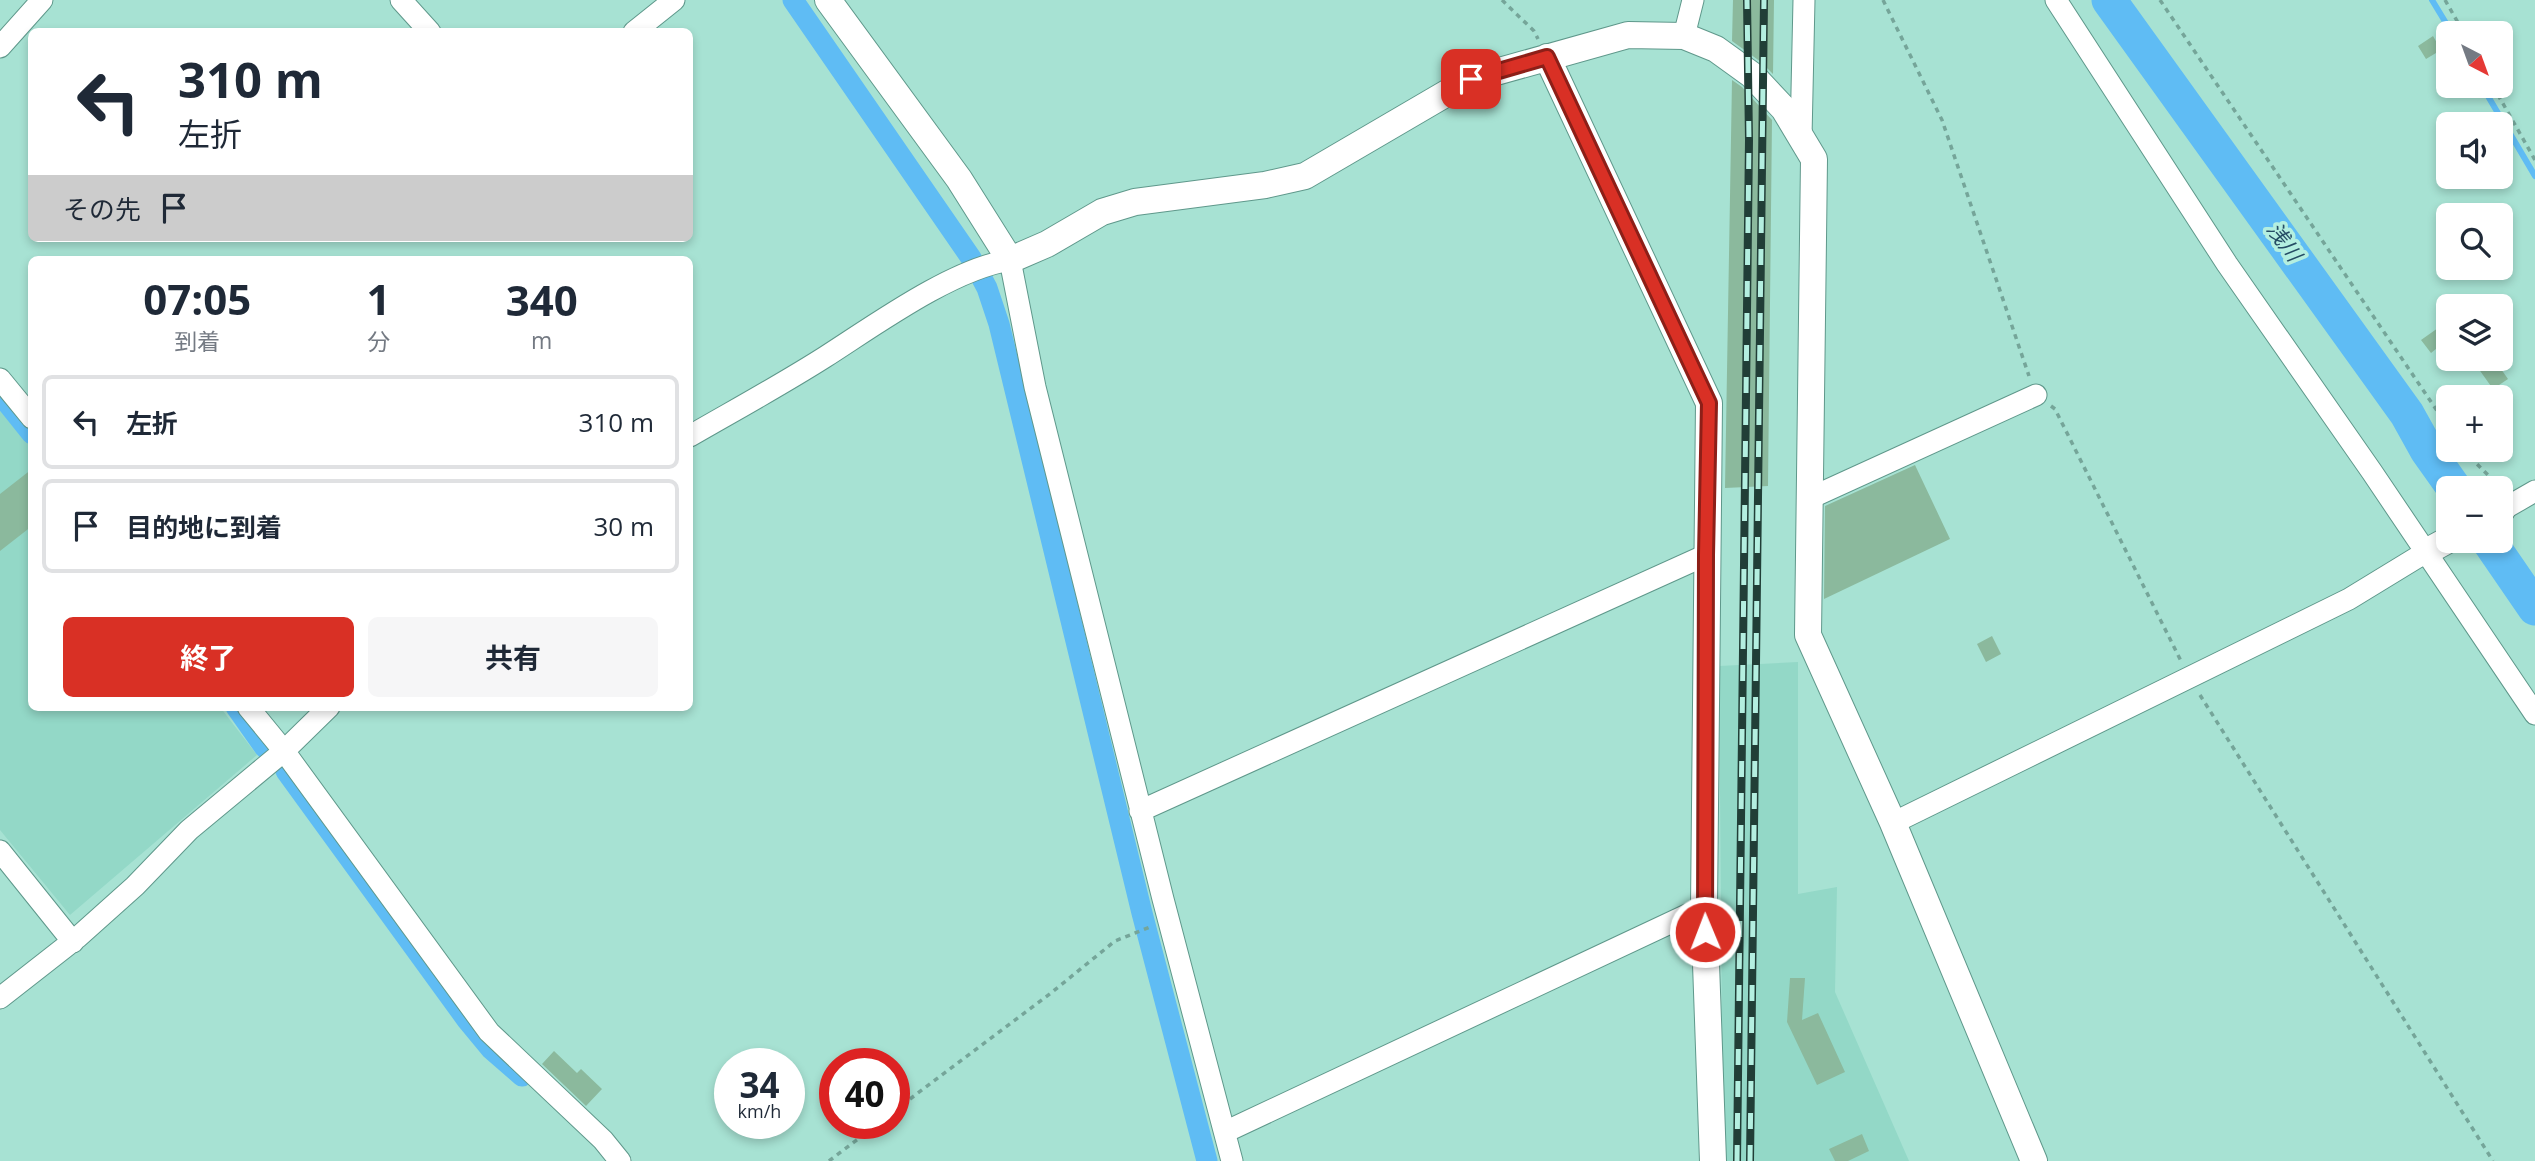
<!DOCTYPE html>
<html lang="ja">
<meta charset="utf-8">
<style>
:root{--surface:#fff;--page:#f6f6f7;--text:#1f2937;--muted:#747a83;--line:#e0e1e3;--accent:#d93025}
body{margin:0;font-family:"Open Sans","Noto Sans JP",sans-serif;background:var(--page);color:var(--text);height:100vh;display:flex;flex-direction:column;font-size:26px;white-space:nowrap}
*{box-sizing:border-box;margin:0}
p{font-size:23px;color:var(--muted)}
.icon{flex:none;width:38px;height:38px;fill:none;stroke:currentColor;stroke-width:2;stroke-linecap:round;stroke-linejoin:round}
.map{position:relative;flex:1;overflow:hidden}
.panel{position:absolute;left:28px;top:256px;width:665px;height:455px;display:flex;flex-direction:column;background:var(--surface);border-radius:10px;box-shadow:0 4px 10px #0003}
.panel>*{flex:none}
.hud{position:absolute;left:28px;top:28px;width:665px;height:214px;border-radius:10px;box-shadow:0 4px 10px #0003;background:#fff;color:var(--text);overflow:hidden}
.needle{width:46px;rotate:139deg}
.controls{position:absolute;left:2436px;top:21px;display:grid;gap:14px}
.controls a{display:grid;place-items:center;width:77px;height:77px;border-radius:10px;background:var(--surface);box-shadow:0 4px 10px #0003;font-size:35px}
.speed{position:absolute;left:714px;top:1048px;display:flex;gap:14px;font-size:35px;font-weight:700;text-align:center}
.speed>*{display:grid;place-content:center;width:91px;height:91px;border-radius:50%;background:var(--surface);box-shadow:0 4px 10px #0003;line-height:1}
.speed small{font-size:18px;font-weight:400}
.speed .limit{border:10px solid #d22;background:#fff;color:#111}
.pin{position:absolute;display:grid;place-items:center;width:60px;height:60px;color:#fff;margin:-30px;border-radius:14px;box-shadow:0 4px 10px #0006}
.me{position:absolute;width:77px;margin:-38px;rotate:359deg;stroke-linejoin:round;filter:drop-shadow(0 0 5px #0008)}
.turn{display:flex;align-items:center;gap:24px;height:147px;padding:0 35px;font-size:32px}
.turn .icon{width:91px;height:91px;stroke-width:2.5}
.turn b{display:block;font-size:49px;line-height:60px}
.then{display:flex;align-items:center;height:66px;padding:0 35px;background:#0003;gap:14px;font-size:26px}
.eta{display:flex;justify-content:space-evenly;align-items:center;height:119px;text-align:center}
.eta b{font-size:42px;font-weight:700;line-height:49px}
.action{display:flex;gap:14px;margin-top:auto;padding:14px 35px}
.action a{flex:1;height:80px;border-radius:10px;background:var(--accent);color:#fff;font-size:28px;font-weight:700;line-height:80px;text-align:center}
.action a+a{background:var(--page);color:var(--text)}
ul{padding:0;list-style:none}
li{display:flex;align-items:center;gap:21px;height:94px;margin:0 14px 10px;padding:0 21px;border:4px solid var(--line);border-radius:10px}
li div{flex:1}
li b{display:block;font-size:26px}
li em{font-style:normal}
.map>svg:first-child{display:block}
.built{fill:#93d8c7}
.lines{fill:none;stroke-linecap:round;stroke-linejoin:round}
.stream{stroke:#5fbcf4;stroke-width:6}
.canal{stroke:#5fbcf4;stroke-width:21}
.river{stroke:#5fbcf4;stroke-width:35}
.building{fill:#8bb99d}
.minor-casing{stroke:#5f988b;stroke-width:23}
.tertiary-casing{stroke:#5f988b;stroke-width:28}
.path{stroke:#75a599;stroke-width:3.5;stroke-dasharray:5 5;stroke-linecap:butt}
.minor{stroke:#fff;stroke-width:21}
.tertiary{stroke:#fff;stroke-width:26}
.rail-casing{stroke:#213e37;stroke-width:8}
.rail{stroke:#b4efe0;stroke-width:5;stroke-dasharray:16;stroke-linecap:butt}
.route-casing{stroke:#8d1f18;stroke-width:18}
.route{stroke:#d93025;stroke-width:12}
.labels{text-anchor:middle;stroke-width:7;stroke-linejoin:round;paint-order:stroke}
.water-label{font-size:21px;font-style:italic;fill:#254c64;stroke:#b4efe0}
</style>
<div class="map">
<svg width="2535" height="1161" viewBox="0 0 2535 1161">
<rect width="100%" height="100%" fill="#a7e2d3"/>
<path class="built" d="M 0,408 L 31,445 L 32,707 L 220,707 L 257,755 L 70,915 L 0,830 Z
M 1798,662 L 1798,894 L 1837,887 L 1835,992 L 1909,1161 L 1723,1161 L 1719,666 Z"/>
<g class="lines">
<path class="stream" d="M 2432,0 L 2452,33
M 2482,86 L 2535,176"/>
<path class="canal" d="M 793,0 L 971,258 L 987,288 L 999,324 L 1142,913 L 1207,1161
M 8,404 L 32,434
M 236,707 L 265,748
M 286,771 L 467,1020 L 491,1049 L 522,1076"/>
<path class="river" d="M 2109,0 L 2407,414 L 2427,450 L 2454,488
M 2489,541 L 2535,608"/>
</g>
<path class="building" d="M 1733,0 L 1774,0 L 1773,74 L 1761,62 L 1732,41 Z
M 2433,36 L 2441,50 L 2426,59 L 2418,46 Z
M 1732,80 L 1742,87 L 1772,120 L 1768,486 L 1725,488 Z
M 2438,328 L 2447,340 L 2431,353 L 2421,340 Z
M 2491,359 L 2494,359 L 2508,379 L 2493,389 L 2478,368 Z
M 1915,465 L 1950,539 L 1824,599 L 1825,506 Z
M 32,469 L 32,526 L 0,551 L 0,494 Z
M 1992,636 L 2001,654 L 1986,662 L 1977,644 Z
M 1790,978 L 1805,978 L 1802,1020 L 1818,1013 L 1845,1072 L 1817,1085 L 1787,1022 Z
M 554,1051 L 577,1073 L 581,1069 L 602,1089 L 586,1106 L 542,1064 Z
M 1862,1134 L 1869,1151 L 1848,1161 L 1835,1161 L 1829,1149 Z"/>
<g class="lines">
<defs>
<path id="minor" d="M 401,0 L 430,32
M 2056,0 L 2227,264 L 2372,472 L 2535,714
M 634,32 L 674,0
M 1684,36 L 1693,0
M 0,47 L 42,0
M 1801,137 L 1804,0
M 0,379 L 32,418
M 690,436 C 735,410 781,385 825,357 C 875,325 952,269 1010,260 L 1035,387 L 1163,899 L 1232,1161
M 1808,499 L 2036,395
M 2502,510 L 2535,491
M 248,707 L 284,751 L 489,1032 L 603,1140 L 620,1161
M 1140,811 L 1706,555
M 1893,823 L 2349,599 L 2426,552
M 0,851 L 73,942
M 0,998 L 78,937 L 135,886 L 189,830 L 284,751 L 329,707
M 1225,1132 L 1704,907"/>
<path id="tertiary" d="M 828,0 L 959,179 L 1010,260 L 1047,244 L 1102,212 L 1135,202 L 1265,185 L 1305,176 L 1471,79 L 1628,35 L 1684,36 L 1716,49 L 1752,75 L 1784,109 L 1814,159 L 1808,635 L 1893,823 L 2034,1161
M 1547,57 L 1709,403 L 1704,907 L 1713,1161
M 2501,510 L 2502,510
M 2426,552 L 2448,540"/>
</defs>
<use href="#minor" class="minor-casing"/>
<use href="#tertiary" class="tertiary-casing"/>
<path class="path" d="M 1502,0 L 1534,31 L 1538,39
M 1883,0 L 1942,120 L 2029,376
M 2160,0 L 2448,427
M 2445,0 L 2464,33
M 2493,86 L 2535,160
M 2051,406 L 2055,409 L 2181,661
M 2463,450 L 2501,488
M 2200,695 L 2493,1161
M 894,1111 L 1051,993 L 1115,941 L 1150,927
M 829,1161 L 878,1124"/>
<use href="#minor" class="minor"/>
<use href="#tertiary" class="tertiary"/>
<defs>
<path id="rail" d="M 1737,1161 L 1749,140 L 1747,0
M 1750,1161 L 1764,0"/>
</defs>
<use href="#rail" class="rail-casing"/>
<use href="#rail" class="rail"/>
</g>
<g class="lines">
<defs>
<path id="route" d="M 1471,79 L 1547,57 L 1709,403 L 1706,555 L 1705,932"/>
</defs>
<use href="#route" class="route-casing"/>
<use href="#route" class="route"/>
</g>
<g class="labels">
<g class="water-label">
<text transform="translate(2284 242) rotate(54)" y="7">浅川</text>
</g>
</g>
</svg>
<div class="controls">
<a><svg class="needle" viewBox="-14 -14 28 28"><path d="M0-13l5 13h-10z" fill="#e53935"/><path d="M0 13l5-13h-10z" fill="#747a83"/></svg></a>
<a><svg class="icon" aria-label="sound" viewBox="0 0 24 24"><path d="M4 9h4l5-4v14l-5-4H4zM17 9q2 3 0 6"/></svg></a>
<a><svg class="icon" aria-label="search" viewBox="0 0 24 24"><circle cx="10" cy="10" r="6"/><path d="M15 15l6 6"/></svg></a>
<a><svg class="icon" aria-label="layers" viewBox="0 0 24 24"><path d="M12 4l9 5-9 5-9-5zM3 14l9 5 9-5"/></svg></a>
<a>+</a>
<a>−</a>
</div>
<div class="speed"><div>34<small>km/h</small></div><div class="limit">40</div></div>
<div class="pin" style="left:1471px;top:79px;background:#d93025"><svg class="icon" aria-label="arrive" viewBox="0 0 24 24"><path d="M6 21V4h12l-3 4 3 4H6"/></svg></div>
<svg class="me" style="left:1705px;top:932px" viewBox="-20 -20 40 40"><circle r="17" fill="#d93025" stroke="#fff" stroke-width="3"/><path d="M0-11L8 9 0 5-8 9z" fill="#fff"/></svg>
<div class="hud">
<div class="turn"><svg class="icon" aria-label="left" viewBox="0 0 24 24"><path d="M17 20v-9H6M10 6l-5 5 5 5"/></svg><div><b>310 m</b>左折</div></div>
<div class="then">その先<svg class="icon" aria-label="arrive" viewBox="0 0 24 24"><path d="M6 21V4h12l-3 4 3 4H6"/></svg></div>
</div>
<section class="panel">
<div class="eta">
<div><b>07:05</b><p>到着</p></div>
<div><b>1</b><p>分</p></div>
<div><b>340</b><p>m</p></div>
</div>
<ul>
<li><svg class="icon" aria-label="left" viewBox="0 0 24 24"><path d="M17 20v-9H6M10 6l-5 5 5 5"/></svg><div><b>左折</b></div><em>310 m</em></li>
<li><svg class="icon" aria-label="arrive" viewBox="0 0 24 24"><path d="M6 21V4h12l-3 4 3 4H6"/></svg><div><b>目的地に到着</b></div><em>30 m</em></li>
</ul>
<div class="action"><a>終了</a><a>共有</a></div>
</section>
</div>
